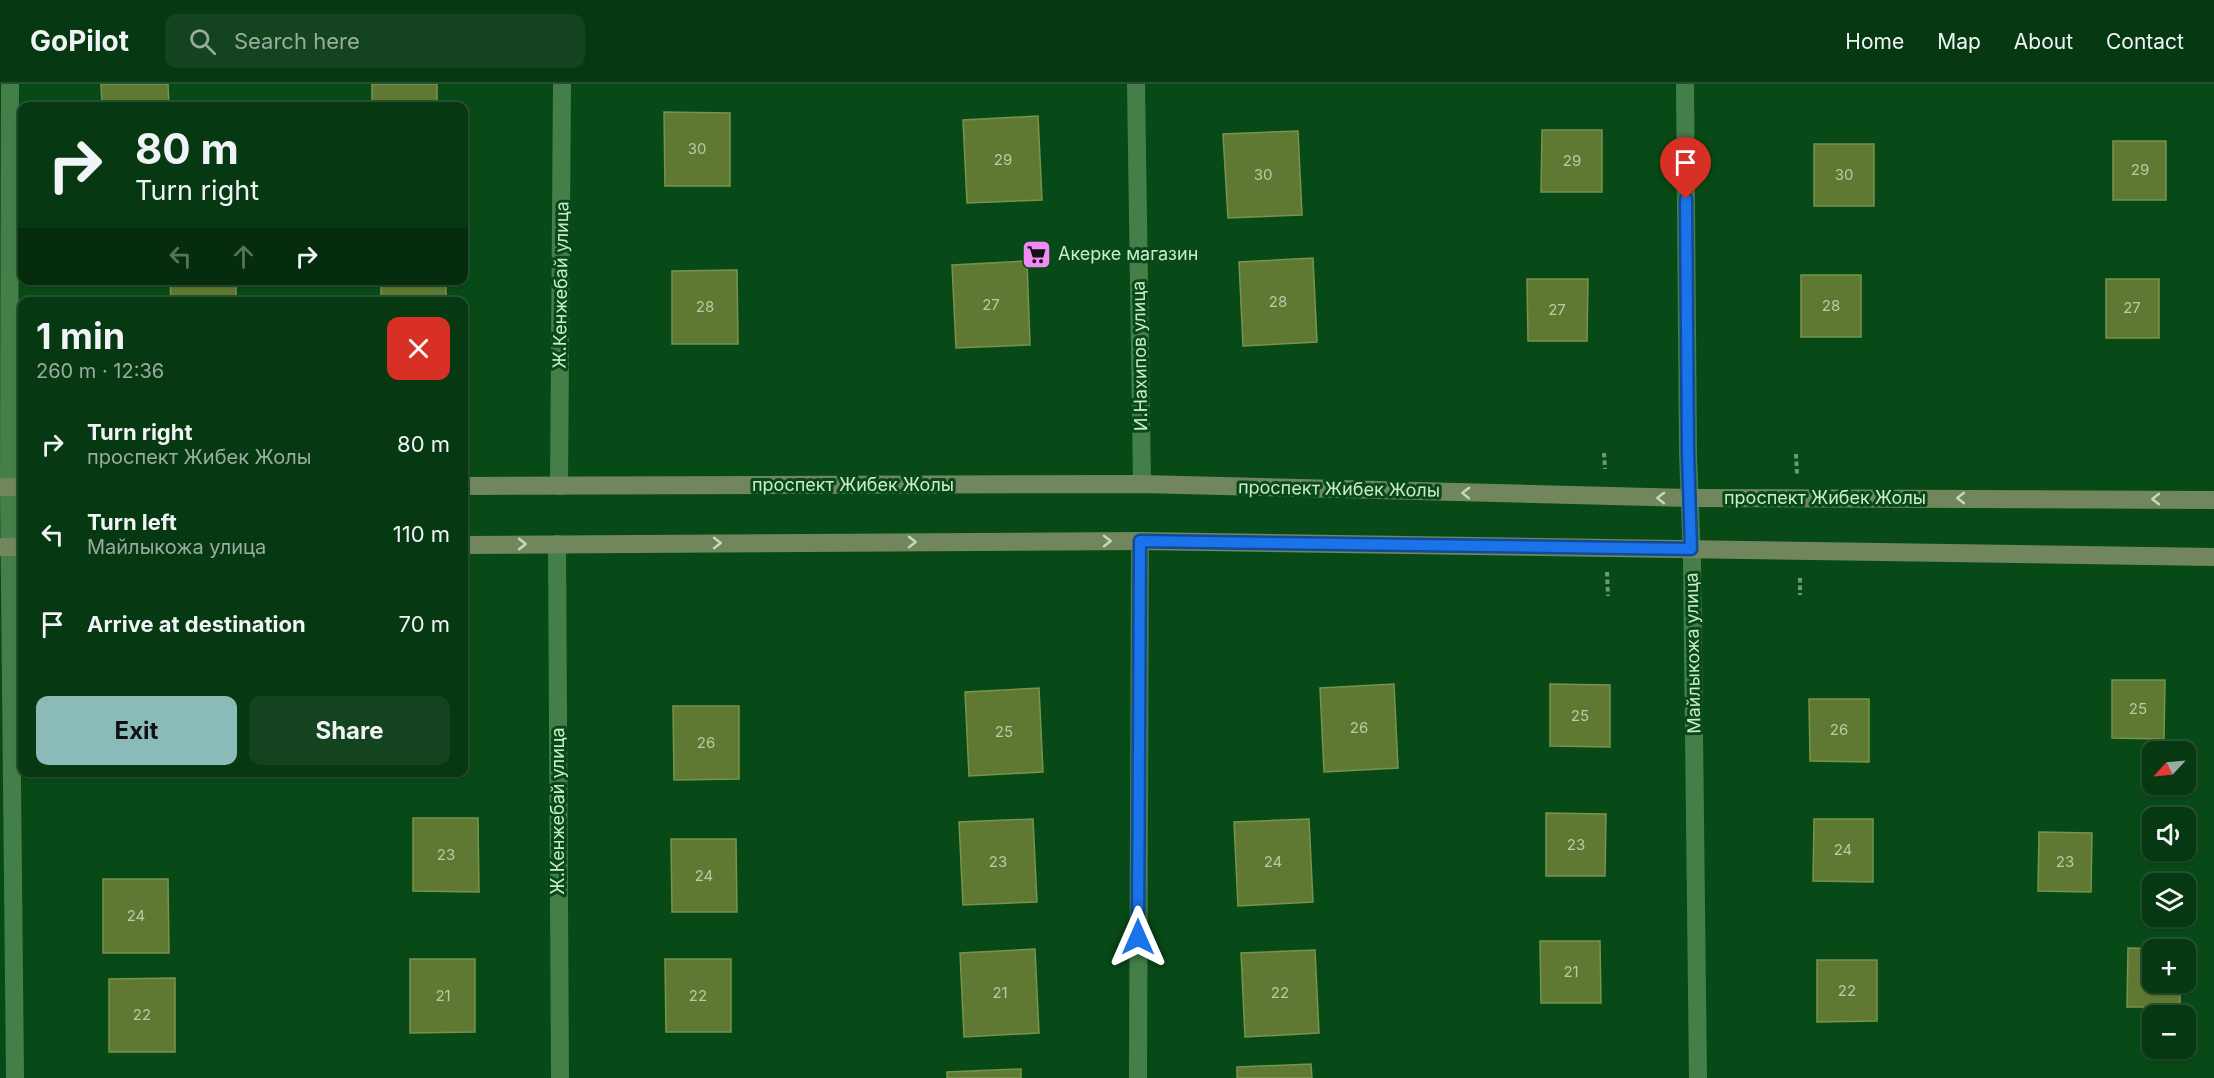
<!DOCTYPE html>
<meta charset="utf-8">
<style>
:root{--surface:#063811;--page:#14431f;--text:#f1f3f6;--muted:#98ac9f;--line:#275231;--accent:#8bbbb9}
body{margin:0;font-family:Inter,sans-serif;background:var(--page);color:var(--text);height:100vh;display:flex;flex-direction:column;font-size:22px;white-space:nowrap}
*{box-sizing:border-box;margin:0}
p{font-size:20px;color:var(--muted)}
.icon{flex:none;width:33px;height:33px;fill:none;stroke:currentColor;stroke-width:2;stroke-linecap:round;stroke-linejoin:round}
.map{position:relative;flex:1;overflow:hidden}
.drawer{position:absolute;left:18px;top:213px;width:450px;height:480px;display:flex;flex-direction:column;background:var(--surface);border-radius:12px;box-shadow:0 2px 4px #0004,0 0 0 2px var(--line)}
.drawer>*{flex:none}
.banner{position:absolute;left:18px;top:18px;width:450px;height:183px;border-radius:12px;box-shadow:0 2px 4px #0004,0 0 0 2px var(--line);background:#063811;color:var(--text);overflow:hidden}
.needle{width:39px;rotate:244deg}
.buttons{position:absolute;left:2142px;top:657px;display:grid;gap:12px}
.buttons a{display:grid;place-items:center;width:54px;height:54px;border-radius:12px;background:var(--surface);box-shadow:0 2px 4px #0004,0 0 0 2px var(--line);font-size:30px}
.pin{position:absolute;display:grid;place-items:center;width:51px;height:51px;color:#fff;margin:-62px -26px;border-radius:50% 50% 50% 0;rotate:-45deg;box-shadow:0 0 6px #0007}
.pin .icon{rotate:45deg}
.me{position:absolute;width:66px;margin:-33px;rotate:0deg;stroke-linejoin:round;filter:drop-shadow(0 0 4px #0008)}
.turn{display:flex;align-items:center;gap:21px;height:126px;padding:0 18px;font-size:27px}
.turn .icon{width:78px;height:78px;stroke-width:2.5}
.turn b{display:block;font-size:42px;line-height:51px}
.lanes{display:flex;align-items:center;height:57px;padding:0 18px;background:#0003;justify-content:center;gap:30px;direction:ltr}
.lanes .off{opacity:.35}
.round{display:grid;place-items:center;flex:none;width:63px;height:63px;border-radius:12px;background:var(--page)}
.headline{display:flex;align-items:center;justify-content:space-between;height:102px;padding:0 18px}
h1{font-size:36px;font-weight:700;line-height:45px}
.primary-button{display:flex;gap:12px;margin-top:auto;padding:12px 18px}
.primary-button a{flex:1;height:69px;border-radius:12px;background:var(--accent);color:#111;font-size:24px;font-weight:700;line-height:69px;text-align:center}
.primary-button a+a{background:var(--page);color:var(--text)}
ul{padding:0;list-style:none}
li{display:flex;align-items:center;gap:18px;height:90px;padding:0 18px}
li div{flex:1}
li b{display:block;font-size:22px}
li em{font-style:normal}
header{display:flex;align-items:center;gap:36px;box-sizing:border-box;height:84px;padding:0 30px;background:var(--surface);border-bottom:2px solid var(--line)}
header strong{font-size:28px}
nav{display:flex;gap:33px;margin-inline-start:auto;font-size:21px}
.search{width:420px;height:54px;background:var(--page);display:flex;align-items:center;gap:15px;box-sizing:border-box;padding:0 21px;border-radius:12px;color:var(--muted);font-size:22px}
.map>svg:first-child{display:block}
.building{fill:#607932;stroke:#78934c;stroke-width:1.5}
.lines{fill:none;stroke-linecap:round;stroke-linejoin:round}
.path{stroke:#6b9c73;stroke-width:4;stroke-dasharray:4.5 3;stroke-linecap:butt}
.street{stroke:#447f4a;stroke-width:18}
.secondary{stroke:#72865e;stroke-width:18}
.oneway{stroke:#bedcbc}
.route-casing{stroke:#114b97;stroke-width:15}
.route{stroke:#1a73e8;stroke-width:10}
.labels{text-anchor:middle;stroke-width:6;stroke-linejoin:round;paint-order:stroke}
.number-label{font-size:15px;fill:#b1cea6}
.poi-label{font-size:18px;fill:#ccebcd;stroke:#084a17;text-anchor:start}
.street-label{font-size:18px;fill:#ccebcd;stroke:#084a17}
</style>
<header>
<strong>GoPilot</strong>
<div class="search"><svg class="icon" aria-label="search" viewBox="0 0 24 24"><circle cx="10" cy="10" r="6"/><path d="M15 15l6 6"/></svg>Search here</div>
<nav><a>Home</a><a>Map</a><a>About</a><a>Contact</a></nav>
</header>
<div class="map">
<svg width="2214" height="994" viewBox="0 0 2214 994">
<rect width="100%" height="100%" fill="#084a17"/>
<path class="building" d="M 101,0 L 168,0 L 169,22 L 102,22 Z
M 372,0 L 437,0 L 437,22 L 372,22 Z
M 664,28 L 730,29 L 730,102 L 665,102 Z
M 1038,32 L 1042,116 L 967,119 L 963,36 Z
M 1542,46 L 1602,46 L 1602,108 L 1541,108 Z
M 1298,47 L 1302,131 L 1228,134 L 1223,50 Z
M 2113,57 L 2166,57 L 2166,116 L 2113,116 Z
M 1814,60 L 1874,60 L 1874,122 L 1814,122 Z
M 1313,174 L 1317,258 L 1243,262 L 1239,178 Z
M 1027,177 L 1030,261 L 956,264 L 952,181 Z
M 737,186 L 738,260 L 672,260 L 672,187 Z
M 1801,191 L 1861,191 L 1861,253 L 1801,253 Z
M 1527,195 L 1588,195 L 1587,257 L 1528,257 Z
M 2106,195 L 2159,195 L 2159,254 L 2106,254 Z
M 170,196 L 236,196 L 236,218 L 171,218 Z
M 381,196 L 446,196 L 446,218 L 381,218 Z
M 2112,596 L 2165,596 L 2164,655 L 2112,654 Z
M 1394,600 L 1398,684 L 1324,688 L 1320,604 Z
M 1550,600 L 1610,601 L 1610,663 L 1550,662 Z
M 1039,604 L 1043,688 L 969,692 L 965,608 Z
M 464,611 L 465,611 L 466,684 L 464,684 Z
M 1809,615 L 1869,615 L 1869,678 L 1810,677 Z
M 673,622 L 739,622 L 739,695 L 674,696 Z
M 1546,729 L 1606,730 L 1605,792 L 1546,792 Z
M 413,734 L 478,734 L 479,808 L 413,807 Z
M 1033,735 L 1037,818 L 963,821 L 959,738 Z
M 1309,735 L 1313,818 L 1238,822 L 1234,738 Z
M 1814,735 L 1873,735 L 1873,798 L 1813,797 Z
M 2039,748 L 2092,749 L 2091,808 L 2038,807 Z
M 671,755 L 736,755 L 737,828 L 672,828 Z
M 103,795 L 168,795 L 169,869 L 103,869 Z
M 1540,857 L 1600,857 L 1601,919 L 1541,919 Z
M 2128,864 L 2181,865 L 2152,866 L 2152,898 L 2180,898 L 2180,923 L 2127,923 Z
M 1035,865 L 1039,949 L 964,953 L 960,869 Z
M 1315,866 L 1319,949 L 1245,953 L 1241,869 Z
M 410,875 L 475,875 L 475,948 L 410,949 Z
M 665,875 L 731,875 L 731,948 L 666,948 Z
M 1817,876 L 1877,876 L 1877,937 L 1817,938 Z
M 175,894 L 175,968 L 109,968 L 109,895 Z
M 1311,980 L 1312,994 L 1237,994 L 1237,983 Z
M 1021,985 L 1021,994 L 947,994 L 947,988 Z"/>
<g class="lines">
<path class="path" d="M 1604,369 L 1605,385
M 1796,370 L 1797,390
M 1607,488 L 1608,512
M 1800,494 L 1800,511"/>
<path class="street" d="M 10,0 L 9,403 L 15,994
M 1136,0 L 1142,400
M 1685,0 L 1688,369 L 1692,478 L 1698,994
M 559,402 L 562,0
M 557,460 L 560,994
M 1138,994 L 1140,457"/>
<path class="secondary" d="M 464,402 L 1142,400 L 1689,414 L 2214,416
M 0,403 L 22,403
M 464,461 L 1140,457 L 2214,473
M 0,463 L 22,463"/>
</g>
<defs><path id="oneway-chevron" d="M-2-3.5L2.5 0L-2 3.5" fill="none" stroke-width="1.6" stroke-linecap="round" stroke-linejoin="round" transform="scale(1.5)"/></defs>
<g class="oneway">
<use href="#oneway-chevron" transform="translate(1466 409) rotate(-179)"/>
<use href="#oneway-chevron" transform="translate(1661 414) rotate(-179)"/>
<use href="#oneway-chevron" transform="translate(1961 414) rotate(-180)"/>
<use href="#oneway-chevron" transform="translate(2156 415) rotate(-180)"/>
<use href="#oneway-chevron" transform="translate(1107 457)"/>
<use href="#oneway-chevron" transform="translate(912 458)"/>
<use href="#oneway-chevron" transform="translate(717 459)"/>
<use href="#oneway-chevron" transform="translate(522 460)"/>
</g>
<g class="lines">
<defs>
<path id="route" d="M 1138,853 L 1140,457 L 1691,465 L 1688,369 L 1686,115"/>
</defs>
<use href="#route" class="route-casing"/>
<use href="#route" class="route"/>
</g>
<defs>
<symbol id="supermarket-square" viewBox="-11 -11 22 22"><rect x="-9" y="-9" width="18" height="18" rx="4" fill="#f18af4" stroke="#084a17"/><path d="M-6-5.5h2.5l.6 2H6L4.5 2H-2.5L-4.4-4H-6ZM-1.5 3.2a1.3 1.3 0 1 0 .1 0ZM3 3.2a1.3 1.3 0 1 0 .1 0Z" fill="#111"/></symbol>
</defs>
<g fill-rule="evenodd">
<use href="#supermarket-square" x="1020" y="154" width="33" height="33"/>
</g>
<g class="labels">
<g class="number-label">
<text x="697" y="70">30</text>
<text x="1003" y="81">29</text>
<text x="1572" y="82">29</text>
<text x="2140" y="91">29</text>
<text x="1263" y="96">30</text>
<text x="1844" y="96">30</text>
<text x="1278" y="223">28</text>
<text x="991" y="226">27</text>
<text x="1831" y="227">28</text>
<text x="705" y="228">28</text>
<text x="2132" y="229">27</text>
<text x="1557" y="231">27</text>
<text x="2138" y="630">25</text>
<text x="1580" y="637">25</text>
<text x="1359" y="649">26</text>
<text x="1839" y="651">26</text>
<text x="1004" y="653">25</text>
<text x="706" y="664">26</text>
<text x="1576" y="766">23</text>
<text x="1843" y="771">24</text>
<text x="446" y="776">23</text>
<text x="998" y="783">23</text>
<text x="1273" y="783">24</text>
<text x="2065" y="783">23</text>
<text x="704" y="797">24</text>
<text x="136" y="837">24</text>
<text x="1571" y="893">21</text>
<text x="1847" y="912">22</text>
<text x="1000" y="914">21</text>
<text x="1280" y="914">22</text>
<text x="443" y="917">21</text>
<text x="698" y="917">22</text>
<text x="142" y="936">22</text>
</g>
<g class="poi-label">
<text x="1058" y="176">Акерке магазин</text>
</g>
<g class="street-label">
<text transform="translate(561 201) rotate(-89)" y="6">Ж.Кенжебай улица</text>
<text transform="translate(1140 272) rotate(-91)" y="6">И.Нахипов улица</text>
<text x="853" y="407">проспект Жибек Жолы</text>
<text transform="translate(1339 405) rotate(1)" y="6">проспект Жибек Жолы</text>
<text x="1825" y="420">проспект Жибек Жолы</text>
<text transform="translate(1693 569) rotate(-91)" y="6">Майлыкожа улица</text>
<text transform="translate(558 727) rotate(-90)" y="6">Ж.Кенжебай улица</text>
</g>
</g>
</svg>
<div class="buttons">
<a><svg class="needle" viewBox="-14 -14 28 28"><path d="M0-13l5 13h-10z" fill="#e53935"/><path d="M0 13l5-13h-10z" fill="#98ac9f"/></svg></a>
<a><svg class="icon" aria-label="sound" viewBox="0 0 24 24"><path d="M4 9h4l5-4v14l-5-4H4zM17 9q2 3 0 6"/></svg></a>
<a><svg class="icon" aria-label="layers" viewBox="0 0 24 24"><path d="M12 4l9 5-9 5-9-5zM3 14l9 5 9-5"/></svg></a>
<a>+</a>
<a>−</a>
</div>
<div class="pin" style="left:1686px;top:115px;background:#d93025"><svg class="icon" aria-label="arrive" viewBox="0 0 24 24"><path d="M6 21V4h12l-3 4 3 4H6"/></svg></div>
<svg class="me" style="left:1138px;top:853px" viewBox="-20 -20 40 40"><path d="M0-17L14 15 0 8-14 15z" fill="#1a73e8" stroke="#fff" stroke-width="4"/></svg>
<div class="banner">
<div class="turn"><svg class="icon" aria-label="right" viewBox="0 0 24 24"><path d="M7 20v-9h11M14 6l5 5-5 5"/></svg><div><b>80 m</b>Turn right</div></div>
<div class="lanes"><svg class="icon off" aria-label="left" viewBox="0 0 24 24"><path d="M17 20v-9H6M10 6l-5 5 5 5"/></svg><svg class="icon off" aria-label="ahead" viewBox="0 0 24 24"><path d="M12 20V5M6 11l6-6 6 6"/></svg><svg class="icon" aria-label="right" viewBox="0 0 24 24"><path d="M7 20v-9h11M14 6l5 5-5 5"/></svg></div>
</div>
<section class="drawer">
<div class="headline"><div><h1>1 min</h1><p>260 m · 12:36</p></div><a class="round" style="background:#d93025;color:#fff"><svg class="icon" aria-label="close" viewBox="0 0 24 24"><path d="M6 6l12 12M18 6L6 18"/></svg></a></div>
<ul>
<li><svg class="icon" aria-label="right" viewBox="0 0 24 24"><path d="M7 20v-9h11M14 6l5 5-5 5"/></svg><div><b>Turn right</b><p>проспект Жибек Жолы</p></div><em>80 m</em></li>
<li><svg class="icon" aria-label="left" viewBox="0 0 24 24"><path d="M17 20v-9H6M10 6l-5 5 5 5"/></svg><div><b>Turn left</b><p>Майлыкожа улица</p></div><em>110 m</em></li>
<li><svg class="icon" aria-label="arrive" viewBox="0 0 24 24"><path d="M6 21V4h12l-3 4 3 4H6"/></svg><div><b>Arrive at destination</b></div><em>70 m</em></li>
</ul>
<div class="primary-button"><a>Exit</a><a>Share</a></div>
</section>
</div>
